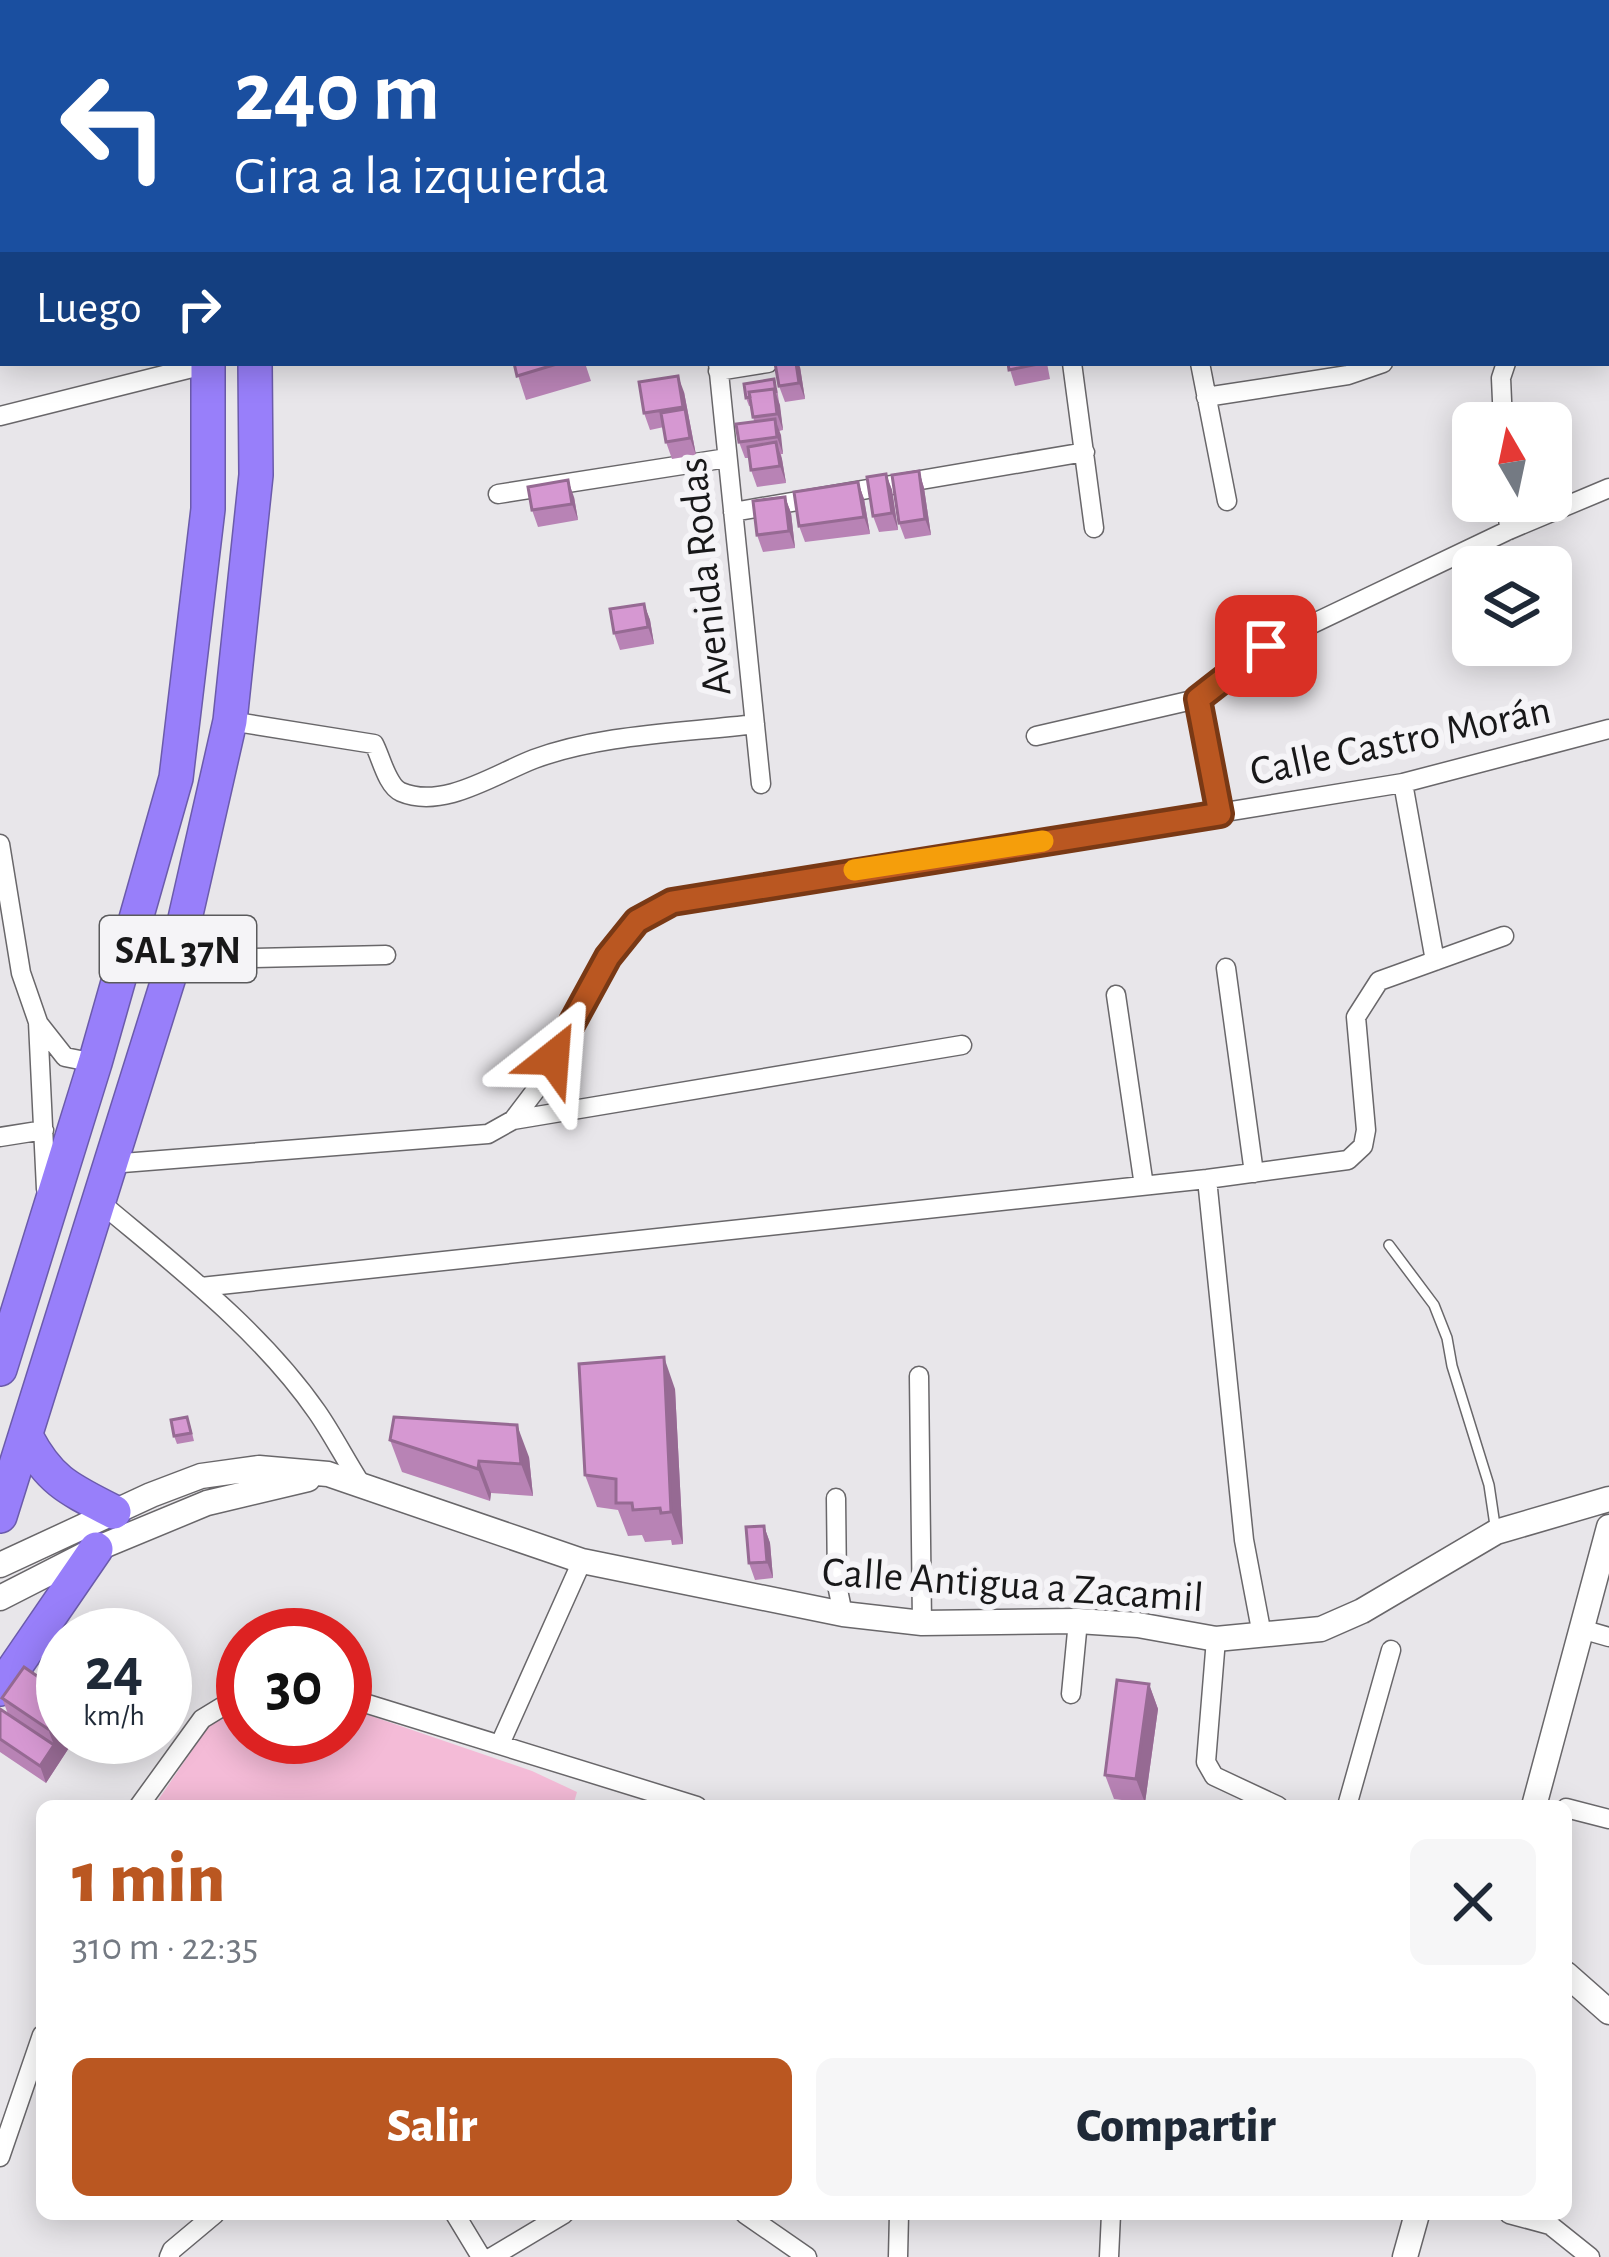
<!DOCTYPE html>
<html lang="es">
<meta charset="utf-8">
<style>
:root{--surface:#fff;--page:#f6f6f7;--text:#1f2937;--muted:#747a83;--accent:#ba5721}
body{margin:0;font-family:"Alegreya Sans",sans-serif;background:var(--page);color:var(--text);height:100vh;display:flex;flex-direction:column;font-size:45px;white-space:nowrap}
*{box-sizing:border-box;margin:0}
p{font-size:39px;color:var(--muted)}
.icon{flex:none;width:66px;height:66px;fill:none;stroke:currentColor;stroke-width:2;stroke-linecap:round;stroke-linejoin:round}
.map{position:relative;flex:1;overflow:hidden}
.side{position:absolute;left:36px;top:1800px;width:1536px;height:420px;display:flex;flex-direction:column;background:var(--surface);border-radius:18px;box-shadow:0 6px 30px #0003}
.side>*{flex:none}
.hud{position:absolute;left:0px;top:0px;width:1611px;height:366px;box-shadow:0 6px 30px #0003;background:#1a4fa0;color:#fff;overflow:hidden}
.needle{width:78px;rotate:351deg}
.fabs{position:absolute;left:1452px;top:402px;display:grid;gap:24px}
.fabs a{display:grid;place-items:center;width:120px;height:120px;border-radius:18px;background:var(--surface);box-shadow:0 6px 30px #0003;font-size:60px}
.speed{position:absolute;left:36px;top:1608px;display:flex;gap:24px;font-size:60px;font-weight:700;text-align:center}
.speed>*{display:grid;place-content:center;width:156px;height:156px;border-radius:50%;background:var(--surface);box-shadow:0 6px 30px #0003;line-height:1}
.speed small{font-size:30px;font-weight:400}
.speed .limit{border:18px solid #d22;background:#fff;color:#111}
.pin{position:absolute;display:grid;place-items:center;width:102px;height:102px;color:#fff;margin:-51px;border-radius:24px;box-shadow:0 6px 18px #0006}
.me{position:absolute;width:132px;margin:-66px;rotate:28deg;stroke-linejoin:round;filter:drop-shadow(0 0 9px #0008)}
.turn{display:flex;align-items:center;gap:42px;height:252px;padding:0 36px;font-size:54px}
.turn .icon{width:156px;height:156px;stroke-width:2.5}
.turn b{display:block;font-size:84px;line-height:102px}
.then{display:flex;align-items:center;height:114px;padding:0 36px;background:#0003;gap:24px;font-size:45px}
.round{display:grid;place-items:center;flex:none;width:126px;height:126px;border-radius:18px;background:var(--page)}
.head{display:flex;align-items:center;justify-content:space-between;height:204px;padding:0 36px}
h1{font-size:72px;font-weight:800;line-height:90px;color:var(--accent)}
.action{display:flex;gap:24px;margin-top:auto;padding:24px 36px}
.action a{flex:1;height:138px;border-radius:18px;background:var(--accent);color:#fff;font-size:48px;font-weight:800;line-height:138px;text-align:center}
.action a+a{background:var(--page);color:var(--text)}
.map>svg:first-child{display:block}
.green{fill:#f4bbd7}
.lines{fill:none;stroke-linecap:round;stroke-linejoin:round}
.lane-casing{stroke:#69676a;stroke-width:12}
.street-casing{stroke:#69676a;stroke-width:21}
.secondary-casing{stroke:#69676a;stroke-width:27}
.highway-casing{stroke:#6b5bab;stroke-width:36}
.lane{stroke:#fff;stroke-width:9}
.street{stroke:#fff;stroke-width:18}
.secondary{stroke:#fff;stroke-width:24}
.highway{stroke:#987ffa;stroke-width:33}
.wall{fill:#b883b5}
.shaded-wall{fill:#966a93}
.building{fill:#d698d2;stroke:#966a93;stroke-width:3}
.route-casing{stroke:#793915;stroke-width:30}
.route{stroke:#ba5721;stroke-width:21}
.slow{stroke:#f59e0b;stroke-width:21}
.labels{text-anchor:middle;stroke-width:12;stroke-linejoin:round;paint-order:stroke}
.shield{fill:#f5f4f7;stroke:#5a5a5c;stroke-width:3}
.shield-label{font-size:39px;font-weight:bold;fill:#181819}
.street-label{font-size:42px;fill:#181819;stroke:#f5f4f7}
</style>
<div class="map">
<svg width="1609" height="2257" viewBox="0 0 1609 2257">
<rect width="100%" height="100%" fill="#e8e6ea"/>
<path class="green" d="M 345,1707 L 532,1771 L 577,1792 L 573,1806 L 154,1806 L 212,1721 L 243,1710 L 243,1737 L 345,1737 Z"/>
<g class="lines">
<defs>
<path id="lane" d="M 1389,1245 L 1434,1305 L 1447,1338 L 1452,1366 L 1489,1485 L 1496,1532"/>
<path id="street" d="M 501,0 L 502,3
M 1032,0 L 1032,3
M 1465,0 L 1489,3
M 682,3 L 692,0
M 1447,3 L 1465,0
M 1608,166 L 1609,166
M 1608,262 L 1609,261
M 0,353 L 3,352
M 718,363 L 761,784
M 1072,363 L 1094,528
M 1200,363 L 1227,501
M 718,371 L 768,363
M 1206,397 L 1348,375 L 1383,363
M 0,416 L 208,364
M 1503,423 L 1501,378 L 1506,363
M 498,494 L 727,458
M 1507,501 L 1509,530
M 733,512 L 1085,452
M 1197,699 L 1219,814
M 230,721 L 374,744 C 381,757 387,786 401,792 C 443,810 495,774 534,759 C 602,734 682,733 755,724
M 1036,736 L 1197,699 L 1266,646 L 1509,530 L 1609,488
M 1403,783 L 1435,961
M 0,844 L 21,973 L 38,1022 L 46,1189
M 179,945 L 251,958 L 386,955
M 1226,968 L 1254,1173
M 1116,995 L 1144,1186
M 39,1024 L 65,1057 L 95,1063
M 513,1120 L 962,1045
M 0,1137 L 44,1130
M 110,1164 L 488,1134 L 513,1120 L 535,1091 L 608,957 L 637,921 L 672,902 L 1403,783 L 1609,729
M 1207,1179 L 1244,1540 L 1262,1635
M 101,1203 C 176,1266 260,1330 317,1412 C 333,1435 346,1461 361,1484
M 201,1287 L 1207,1179 L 1348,1160 L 1363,1146 L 1366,1130 L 1356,1017 L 1379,981 L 1504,936
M 919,1376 L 922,1623
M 836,1498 L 837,1585 L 843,1614
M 1581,1629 L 1609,1637
M 1216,1639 L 1206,1762 L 1214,1776 L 1278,1806
M 1071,1694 L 1078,1621
M 345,1697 L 697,1806
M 500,1744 L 582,1561
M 139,1806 L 202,1719 L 243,1694
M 1347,1806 L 1391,1650
M 1566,1808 L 1609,1819
M 0,2157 L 42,2035
M 455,2214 L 481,2257
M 745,2214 L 807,2257
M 1509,2214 L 1550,2225 L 1590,2257
M 169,2257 L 172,2250 L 215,2214
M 492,2257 L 564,2214
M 898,2257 L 899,2214
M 1109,2257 L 1111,2214"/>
<path id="secondary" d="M 0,1565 L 151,1495 L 201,1476 L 259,1468 L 328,1474 L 582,1561 L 843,1614 L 922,1623 L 1078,1621 L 1138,1625 L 1216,1639 L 1321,1629 L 1362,1611 L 1496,1532 L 1609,1499
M 0,1598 L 96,1549 L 207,1503 L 308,1479
M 1534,1806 L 1609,1527
M 1566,1974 L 1609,2012
M 1405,2257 L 1417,2214"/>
<path id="highway" d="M 197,0 L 197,3
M 239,0 L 239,3
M 0,1369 L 95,1063 L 176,778 L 208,509 L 208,363
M 27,1438 C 50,1482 71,1490 114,1512
M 0,1516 L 179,945 L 230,721 L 256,475 L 255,363
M 0,1689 L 96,1549"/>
</defs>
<use href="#lane" class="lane-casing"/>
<use href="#street" class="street-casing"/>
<use href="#secondary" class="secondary-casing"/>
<use href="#highway" class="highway-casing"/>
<use href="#lane" class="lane"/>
<use href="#street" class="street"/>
<use href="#secondary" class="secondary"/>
<use href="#highway" class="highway"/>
</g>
<path class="wall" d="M 514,363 L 585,363 L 591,381 L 526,400 Z
M 1008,363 L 1047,363 L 1050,379 L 1015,386 Z
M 800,367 L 805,399 L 785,402 L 779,386 Z
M 777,388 L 783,430 L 779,431 L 783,454 L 781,454 L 786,483 L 757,487 L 751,470 L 749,458 L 745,458 L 739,442 L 754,421 L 751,406 L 749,406 L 746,398 Z
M 684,392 L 696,455 L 672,459 L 666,442 L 664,427 L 650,430 L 644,413 Z
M 919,471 L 924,488 L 931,535 L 905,539 L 899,523 Z
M 886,474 L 892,490 L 898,530 L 879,532 L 873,516 Z
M 858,482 L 864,499 L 870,534 L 805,542 L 799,526 Z
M 574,497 L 578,520 L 538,527 L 532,510 Z
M 785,497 L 791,513 L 795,548 L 763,552 L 757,535 Z
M 644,604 L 650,620 L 654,644 L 620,650 L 614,633 Z
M 675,1389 L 683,1544 L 672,1545 L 671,1540 L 645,1542 L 642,1535 L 628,1536 L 618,1510 L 597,1507 L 585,1475 Z
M 190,1425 L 194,1441 L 177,1444 L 174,1436 Z
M 390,1440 L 529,1457 L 533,1496 L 491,1493 L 490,1501 L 402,1472 Z
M 764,1526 L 770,1543 L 773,1578 L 755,1580 L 749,1563 Z
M 1149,1684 L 1158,1709 L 1145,1803 L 1114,1799 L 1105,1775 Z
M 2,1698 L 76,1737 L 46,1783 L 0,1752 L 0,1709 L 8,1714 Z"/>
<path class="shaded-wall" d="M 796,363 L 798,363 L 800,367 L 805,399 L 799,383 Z
M 678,376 L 684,392 L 696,455 L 690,438 Z
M 774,389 L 780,405 L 783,430 L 777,414 Z
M 775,419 L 781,435 L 783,454 L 777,437 Z
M 776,442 L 782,459 L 786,483 L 780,466 Z
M 919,471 L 924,488 L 931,535 L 925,519 Z
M 886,474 L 892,490 L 898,530 L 892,513 Z
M 568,480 L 574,497 L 578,520 L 572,504 Z
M 858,482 L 864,499 L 870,534 L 864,517 Z
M 785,497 L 791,513 L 795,548 L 789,531 Z
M 644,604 L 650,620 L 654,644 L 648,627 Z
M 664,1357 L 675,1389 L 683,1544 L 671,1512 Z
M 517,1425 L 529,1457 L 533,1496 L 521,1464 Z
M 479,1461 L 491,1493 L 490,1501 L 478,1469 Z
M 764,1526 L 770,1543 L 773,1578 L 767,1562 Z
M 1149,1684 L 1158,1709 L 1145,1803 L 1136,1779 Z
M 63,1707 L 63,1737 L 76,1737 L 46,1783 L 40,1766 L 54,1745 L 48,1729 Z"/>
<path class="building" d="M 514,363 L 560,363 L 517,376 Z
M 775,363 L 796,363 L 799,383 L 779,386 Z
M 1008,363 L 1043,363 L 1009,370 Z
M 678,376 L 683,407 L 644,413 L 639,382 Z
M 774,379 L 776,393 L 774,389 L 749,392 L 750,397 L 746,398 L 744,384 Z
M 774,389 L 777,414 L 753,417 L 749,392 Z
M 685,409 L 690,438 L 666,442 L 661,413 Z
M 775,419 L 777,437 L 739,442 L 736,424 Z
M 776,442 L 780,466 L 751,470 L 748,447 Z
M 919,471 L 925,519 L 899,523 L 892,475 Z
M 886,474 L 892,513 L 873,516 L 867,477 Z
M 568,480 L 572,504 L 532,510 L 528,487 Z
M 858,482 L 864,517 L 799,526 L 794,492 Z
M 785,497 L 789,531 L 757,535 L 753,501 Z
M 644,604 L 648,627 L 614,633 L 610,609 Z
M 664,1357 L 671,1512 L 661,1513 L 660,1508 L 633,1510 L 632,1503 L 616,1503 L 616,1479 L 585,1475 L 579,1364 Z
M 187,1417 L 191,1433 L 174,1436 L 171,1420 Z
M 394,1417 L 517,1425 L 521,1464 L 479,1461 L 478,1469 L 390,1440 Z
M 764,1526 L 767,1562 L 749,1563 L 746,1527 Z
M 24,1667 L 63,1694 L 63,1707 L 48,1729 L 2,1698 Z
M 1117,1680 L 1149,1684 L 1136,1779 L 1105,1775 Z
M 0,1709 L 54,1745 L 40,1766 L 0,1739 Z"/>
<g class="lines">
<defs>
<path id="route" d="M 553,1058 L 608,957 L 637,921 L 672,902 L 1220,814 L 1198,699 L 1266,646"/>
</defs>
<use href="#route" class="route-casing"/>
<use href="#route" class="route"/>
<path class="slow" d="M 854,870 L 1043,841"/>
</g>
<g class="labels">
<rect class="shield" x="100" y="916" width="156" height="66" rx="9"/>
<g class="shield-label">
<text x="178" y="963">SAL 37N</text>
</g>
<g class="street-label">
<text transform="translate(703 577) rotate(-96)" y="15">Avenida Rodas</text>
<text transform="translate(1400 739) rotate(-12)" y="15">Calle Castro Morán</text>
<text transform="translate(1013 1583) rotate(4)" y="15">Calle Antigua a Zacamil</text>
</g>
</g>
</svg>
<div class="fabs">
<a><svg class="needle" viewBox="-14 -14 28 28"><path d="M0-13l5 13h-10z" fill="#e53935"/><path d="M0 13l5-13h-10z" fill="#747a83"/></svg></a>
<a><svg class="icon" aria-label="layers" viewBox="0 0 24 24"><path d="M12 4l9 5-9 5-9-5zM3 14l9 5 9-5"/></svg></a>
</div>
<div class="speed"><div>24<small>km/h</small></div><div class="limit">30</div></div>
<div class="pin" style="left:1266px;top:646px;background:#d93025"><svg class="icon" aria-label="arrive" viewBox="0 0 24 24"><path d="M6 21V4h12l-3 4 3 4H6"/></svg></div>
<svg class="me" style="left:553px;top:1058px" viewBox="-20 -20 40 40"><path d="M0-17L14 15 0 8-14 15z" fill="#ba5721" stroke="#fff" stroke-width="4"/></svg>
<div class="hud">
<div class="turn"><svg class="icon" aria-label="left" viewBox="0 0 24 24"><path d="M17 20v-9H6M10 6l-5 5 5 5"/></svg><div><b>240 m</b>Gira a la izquierda</div></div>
<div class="then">Luego<svg class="icon" aria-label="right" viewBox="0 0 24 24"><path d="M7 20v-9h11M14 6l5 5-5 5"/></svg></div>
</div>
<section class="side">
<div class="head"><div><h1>1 min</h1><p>310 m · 22:35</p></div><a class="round"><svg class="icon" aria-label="close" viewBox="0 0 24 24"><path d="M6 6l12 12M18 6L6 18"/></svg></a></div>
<div class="action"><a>Salir</a><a>Compartir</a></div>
</section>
</div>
